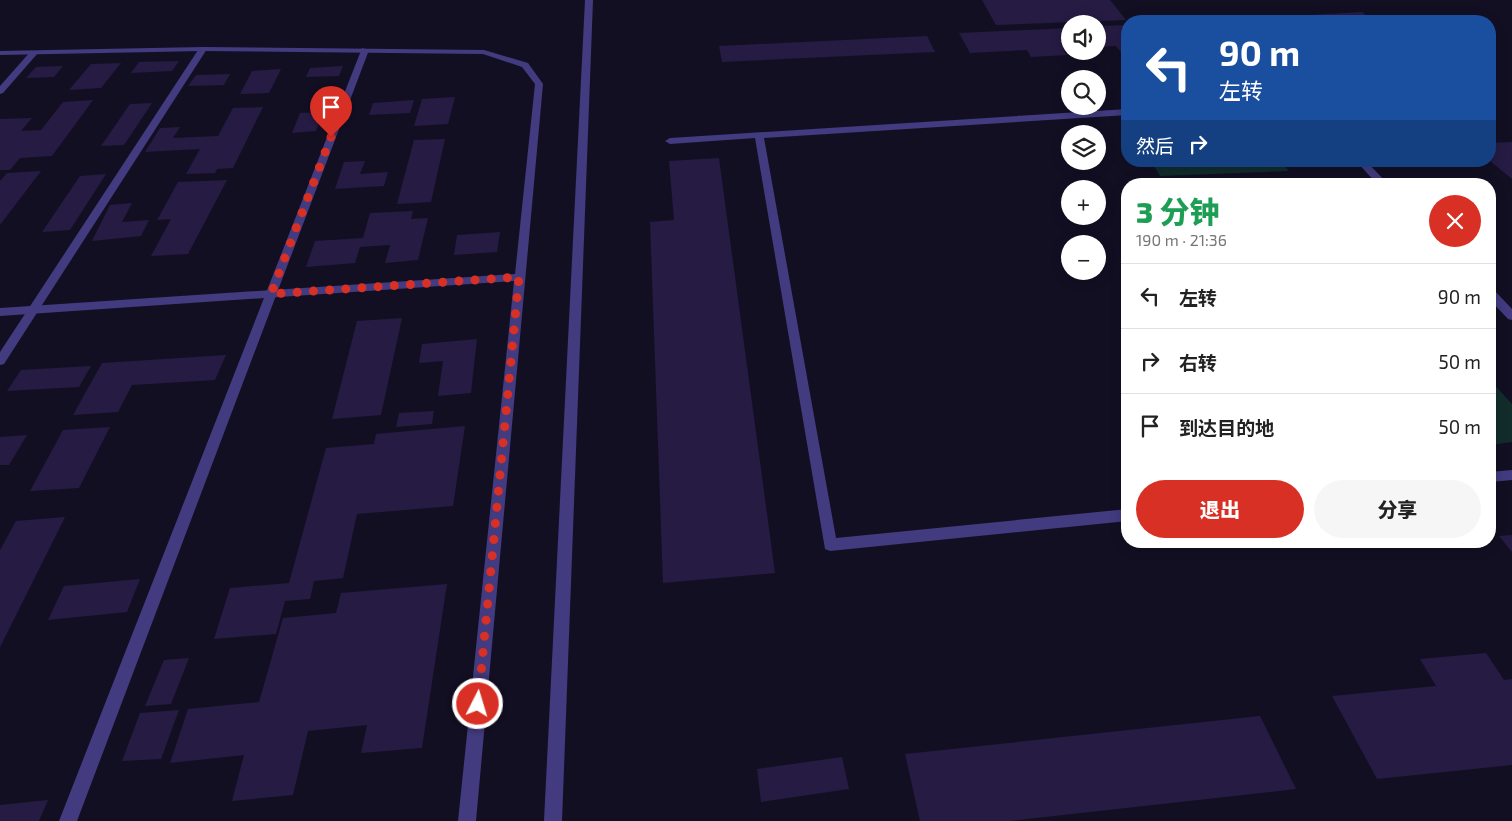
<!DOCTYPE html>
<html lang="zh">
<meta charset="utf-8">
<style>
:root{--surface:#fff;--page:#f6f6f6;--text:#222;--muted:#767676;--line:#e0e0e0;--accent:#d93025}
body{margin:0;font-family:"Exo 2","Noto Sans SC",sans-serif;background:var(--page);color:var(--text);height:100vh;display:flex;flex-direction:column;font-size:19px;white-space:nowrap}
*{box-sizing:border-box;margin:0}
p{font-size:16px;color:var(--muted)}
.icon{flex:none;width:28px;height:28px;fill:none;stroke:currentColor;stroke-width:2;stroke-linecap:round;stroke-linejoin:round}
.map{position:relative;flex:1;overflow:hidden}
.sheet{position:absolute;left:1121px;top:178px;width:375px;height:370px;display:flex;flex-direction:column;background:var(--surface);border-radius:20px;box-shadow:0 2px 12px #0003}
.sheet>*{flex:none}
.banner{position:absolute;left:1121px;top:15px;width:375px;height:152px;border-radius:20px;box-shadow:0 2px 12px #0003;background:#1a4fa0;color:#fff;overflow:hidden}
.buttons{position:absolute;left:1061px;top:15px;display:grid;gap:10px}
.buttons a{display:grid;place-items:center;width:45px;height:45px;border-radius:50%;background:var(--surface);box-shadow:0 2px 12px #0003;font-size:25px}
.pin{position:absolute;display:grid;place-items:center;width:42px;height:42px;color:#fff;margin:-51px -21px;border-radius:50% 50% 50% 0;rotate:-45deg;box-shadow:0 0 5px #0007}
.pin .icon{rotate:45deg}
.me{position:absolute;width:55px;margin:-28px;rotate:5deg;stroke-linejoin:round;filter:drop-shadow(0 0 4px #0008)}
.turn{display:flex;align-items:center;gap:18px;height:105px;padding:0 15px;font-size:22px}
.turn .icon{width:65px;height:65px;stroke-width:2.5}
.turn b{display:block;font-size:35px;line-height:42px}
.then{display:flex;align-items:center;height:48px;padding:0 15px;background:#0003;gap:10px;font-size:19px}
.round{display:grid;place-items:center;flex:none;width:52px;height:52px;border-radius:26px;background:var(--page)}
.headline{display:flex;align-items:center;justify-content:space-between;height:85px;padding:0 15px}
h1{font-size:30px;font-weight:800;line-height:38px;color:#1e9e55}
.cta{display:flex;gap:10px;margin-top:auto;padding:10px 15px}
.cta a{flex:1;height:58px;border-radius:30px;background:var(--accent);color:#fff;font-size:20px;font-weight:800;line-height:58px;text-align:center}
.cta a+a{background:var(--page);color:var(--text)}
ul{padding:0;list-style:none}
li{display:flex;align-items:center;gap:15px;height:65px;padding:0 15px;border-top:1px solid var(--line)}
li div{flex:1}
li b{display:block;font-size:19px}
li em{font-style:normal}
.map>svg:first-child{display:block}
.green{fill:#122c2c}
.building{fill:#261b43}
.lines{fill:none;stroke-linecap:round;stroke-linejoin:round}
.service{fill:#423b80;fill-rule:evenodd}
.minor{fill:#423b80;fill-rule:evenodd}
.tertiary{fill:#423b80;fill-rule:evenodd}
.route{stroke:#d93025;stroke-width:9;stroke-dasharray:0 16.2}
</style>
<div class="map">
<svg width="1512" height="821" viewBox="0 0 1512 821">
<rect width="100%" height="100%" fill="#130f23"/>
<path class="green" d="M 1151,161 L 1280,161 L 1289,171 L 1160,176 Z
M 1490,380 L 1512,404 L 1512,442 L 1490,445 Z"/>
<path class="building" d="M 982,0 L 1110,0 L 1126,20 L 996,25 Z
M 1362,12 L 1373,21 L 1259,21 L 1255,18 Z
M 1128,25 L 1128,61 L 1116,46 L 1098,47 L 1098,26 Z
M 1070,28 L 1070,48 L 1063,49 L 1067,55 L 1031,57 L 1027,50 L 970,53 L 959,33 Z
M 927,36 L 935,52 L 722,62 L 719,46 Z
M 179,61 L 172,71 L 131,73 L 139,62 Z
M 121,63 L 101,88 L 69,90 L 91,64 Z
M 63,66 L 54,77 L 26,78 L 36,67 Z
M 343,66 L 339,76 L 306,77 L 310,68 Z
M 281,69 L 269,93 L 240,94 L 252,71 Z
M 230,74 L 224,85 L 188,86 L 196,75 Z
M 455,97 L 448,124 L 414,126 L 422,99 Z
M 93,100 L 52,156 L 20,158 L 10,170 L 0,170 L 0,119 L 32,118 L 21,131 L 41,130 L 63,102 Z
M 414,100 L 410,113 L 369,115 L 373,103 Z
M 152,103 L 124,145 L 101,146 L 130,104 Z
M 263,107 L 233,168 L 217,169 L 215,173 L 186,174 L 200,149 L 145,152 L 160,128 L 180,127 L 173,138 L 218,136 L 233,108 Z
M 323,112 L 316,131 L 292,133 L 300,113 Z
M 445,139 L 431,202 L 397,204 L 414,140 Z
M 1512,142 L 1512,179 L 1490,161 L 1490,143 Z
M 719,158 L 775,573 L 663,583 L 650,222 L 674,220 L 669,161 Z
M 365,161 L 360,174 L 388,172 L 384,186 L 335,189 L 344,162 Z
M 41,171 L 0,225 L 0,181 L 7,173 Z
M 106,174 L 70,230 L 42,232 L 80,176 Z
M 227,180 L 188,254 L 151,256 L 171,219 L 157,220 L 178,182 Z
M 132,203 L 122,222 L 149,220 L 141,236 L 92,241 L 110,205 Z
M 413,211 L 411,219 L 428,218 L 418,260 L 385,263 L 390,245 L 360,247 L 355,263 L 306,267 L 315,241 L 363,238 L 370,213 Z
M 500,232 L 497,252 L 454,255 L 457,235 Z
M 402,318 L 381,415 L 332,419 L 357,321 Z
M 477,339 L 471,393 L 438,396 L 443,361 L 419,363 L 422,344 Z
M 226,355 L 215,380 L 132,385 L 118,412 L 73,415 L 102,363 Z
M 91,366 L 79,387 L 7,391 L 21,370 Z
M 434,411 L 432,424 L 396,427 L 399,413 Z
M 465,426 L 453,506 L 357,514 L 343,578 L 314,581 L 310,599 L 285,601 L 276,634 L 214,639 L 230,588 L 289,583 L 326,448 L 374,444 L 376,434 Z
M 110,427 L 79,488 L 30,491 L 63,430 Z
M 27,435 L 9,465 L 0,465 L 0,437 Z
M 65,517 L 0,647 L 0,550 L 16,521 Z
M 1512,535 L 1512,552 L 1499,536 Z
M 140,579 L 127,612 L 48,620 L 64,586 Z
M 447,584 L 422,748 L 361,753 L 367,725 L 308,731 L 293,795 L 232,801 L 244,755 L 170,763 L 188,709 L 259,702 L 283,618 L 336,613 L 341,593 Z
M 1486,653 L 1504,680 L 1512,679 L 1512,765 L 1377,779 L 1332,696 L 1436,686 L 1420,659 Z
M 189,658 L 171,704 L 145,706 L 164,660 Z
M 179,710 L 161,759 L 122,761 L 140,713 Z
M 1260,716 L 1296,789 L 1010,821 L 920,821 L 905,754 Z
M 842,757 L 849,789 L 761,802 L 757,769 Z
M 48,800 L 39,821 L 0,821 L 0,805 Z"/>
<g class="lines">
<path class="service" d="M 1220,19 L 1224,19 L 1228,21 L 1219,21 Z
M 200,47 L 207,49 L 4,364 L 0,365 L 0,352 Z
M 362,48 L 369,50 L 77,821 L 59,821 Z
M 31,51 L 38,53 L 3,93 L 0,94 L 0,86 Z
M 1128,109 L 1128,115 L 764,138 L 836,538 L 1128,509 L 1128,521 L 830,551 L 825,549 L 755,138 L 670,144 L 665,141 L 670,138 Z
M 1356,161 L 1366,161 L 1388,184 L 1377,184 Z
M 1490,289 L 1494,290 L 1512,309 L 1512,320 L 1508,319 L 1490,300 Z
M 1512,470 L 1512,480 L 1490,482 L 1490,472 Z"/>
<path class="minor" d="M 203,47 L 484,50 L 528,63 L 543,84 L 476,821 L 458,821 L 514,281 L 0,316 L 0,308 L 515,274 L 535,84 L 522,67 L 483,54 L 203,51 L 0,55 L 0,51 Z"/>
<path class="tertiary" d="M 585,0 L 593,0 L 562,821 L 544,821 Z"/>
</g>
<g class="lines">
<path class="route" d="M 331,137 L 271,294 L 519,277 L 478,704"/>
</g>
</svg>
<div class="buttons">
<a><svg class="icon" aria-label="sound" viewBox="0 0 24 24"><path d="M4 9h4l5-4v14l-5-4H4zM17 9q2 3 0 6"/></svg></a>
<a><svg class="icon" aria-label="search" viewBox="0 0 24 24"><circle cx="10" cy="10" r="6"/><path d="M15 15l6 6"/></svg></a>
<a><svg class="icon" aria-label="layers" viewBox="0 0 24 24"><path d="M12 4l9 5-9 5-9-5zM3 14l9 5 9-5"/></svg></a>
<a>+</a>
<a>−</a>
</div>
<div class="pin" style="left:331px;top:137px;background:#d93025"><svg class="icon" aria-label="arrive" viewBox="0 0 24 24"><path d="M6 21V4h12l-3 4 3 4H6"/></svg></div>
<svg class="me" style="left:478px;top:704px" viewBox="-20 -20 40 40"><circle r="17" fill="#d93025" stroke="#fff" stroke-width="3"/><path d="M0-11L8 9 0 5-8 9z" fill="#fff"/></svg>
<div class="banner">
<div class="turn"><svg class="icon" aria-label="left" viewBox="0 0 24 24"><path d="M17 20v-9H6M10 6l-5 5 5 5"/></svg><div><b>90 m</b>左转</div></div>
<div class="then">然后<svg class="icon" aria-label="right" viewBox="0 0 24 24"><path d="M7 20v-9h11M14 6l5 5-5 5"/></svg></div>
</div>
<section class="sheet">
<div class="headline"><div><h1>3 分钟</h1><p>190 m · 21:36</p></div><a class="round" style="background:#d93025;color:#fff"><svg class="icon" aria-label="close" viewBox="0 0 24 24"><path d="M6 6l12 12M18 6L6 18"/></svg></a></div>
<ul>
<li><svg class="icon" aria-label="left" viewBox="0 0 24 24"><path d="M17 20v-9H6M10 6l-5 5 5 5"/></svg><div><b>左转</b></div><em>90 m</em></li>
<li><svg class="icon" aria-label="right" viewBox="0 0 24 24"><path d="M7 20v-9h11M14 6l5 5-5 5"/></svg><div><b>右转</b></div><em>50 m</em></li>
<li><svg class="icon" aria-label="arrive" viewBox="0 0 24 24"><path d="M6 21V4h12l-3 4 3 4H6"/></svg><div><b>到达目的地</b></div><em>50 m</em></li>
</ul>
<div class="cta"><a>退出</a><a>分享</a></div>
</section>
</div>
